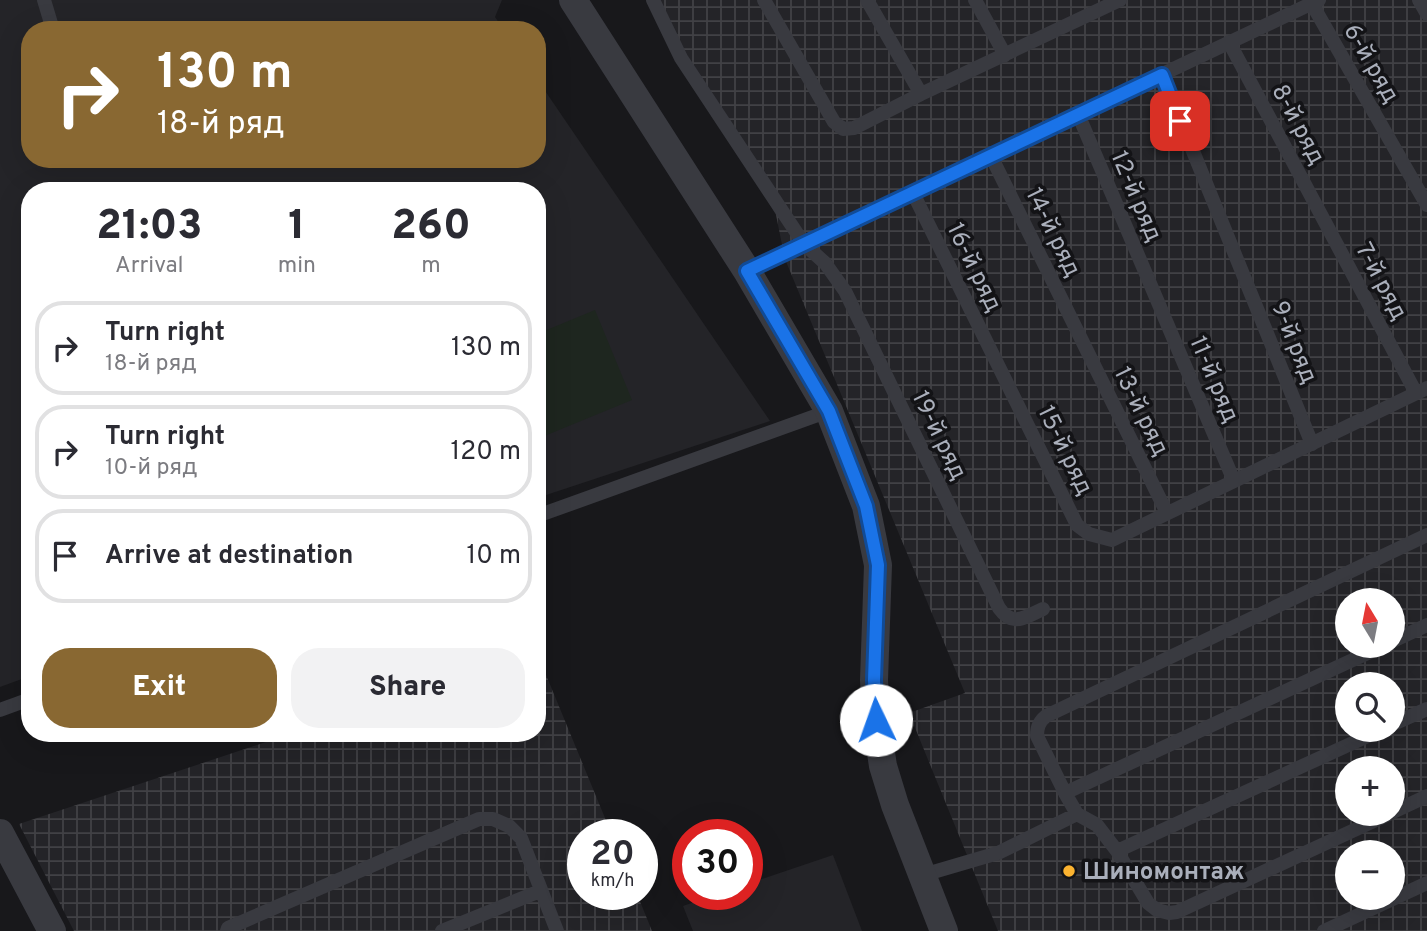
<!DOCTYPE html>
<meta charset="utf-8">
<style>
:root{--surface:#fff;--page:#f2f2f3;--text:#2b2b33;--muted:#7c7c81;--line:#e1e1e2;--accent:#896832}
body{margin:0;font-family:Overpass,sans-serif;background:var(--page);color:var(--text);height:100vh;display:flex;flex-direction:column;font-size:26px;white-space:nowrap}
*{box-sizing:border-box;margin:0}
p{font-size:23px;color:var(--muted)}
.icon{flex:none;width:38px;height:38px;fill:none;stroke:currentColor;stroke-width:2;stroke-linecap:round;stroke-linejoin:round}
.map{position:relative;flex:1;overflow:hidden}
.details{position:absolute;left:21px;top:182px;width:525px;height:560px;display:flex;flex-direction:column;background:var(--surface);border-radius:28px;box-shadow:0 7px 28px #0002}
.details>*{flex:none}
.banner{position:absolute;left:21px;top:21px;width:525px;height:147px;border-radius:28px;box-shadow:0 7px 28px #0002;background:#896832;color:#fff;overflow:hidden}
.needle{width:46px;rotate:350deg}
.buttons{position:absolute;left:1335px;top:588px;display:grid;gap:14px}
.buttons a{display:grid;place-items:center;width:70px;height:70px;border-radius:50%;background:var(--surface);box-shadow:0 7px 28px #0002;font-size:35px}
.speed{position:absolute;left:567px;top:819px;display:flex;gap:14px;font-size:35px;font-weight:700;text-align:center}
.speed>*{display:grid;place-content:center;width:91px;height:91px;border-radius:50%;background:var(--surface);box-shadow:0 7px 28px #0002;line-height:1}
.speed small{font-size:18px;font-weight:400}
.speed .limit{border:10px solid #d22;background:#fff;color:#111}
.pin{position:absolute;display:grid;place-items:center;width:60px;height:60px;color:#fff;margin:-30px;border-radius:14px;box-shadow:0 4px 10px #0006}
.me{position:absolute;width:77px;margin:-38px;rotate:357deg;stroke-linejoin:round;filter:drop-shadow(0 0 5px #0008)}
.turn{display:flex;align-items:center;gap:24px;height:147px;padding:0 21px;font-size:32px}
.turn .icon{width:91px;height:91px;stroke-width:2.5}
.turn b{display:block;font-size:49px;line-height:60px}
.eta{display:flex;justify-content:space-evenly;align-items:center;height:119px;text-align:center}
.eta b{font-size:42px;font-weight:800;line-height:49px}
.button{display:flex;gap:14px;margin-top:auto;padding:14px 21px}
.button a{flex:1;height:80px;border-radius:28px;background:var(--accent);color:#fff;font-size:28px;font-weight:800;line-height:80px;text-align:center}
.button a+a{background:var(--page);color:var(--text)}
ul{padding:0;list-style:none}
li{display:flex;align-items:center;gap:21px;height:94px;margin:0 14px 10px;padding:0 7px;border:4px solid var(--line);border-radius:28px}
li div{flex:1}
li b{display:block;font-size:26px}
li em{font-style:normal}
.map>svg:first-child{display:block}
.built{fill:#242428}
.industrial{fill:url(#industrial-grid);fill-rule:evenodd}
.grass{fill:#1e261f}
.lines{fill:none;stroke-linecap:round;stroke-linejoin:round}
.service{stroke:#393a40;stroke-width:14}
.minor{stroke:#393a40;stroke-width:28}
.route-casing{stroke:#114b97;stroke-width:18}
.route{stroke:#1a73e8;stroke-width:12}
.poi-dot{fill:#fbb330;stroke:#131316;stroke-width:2.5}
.labels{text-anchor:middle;stroke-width:7;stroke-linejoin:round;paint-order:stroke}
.street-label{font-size:24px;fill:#aaafbb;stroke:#131316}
.poi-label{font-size:24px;font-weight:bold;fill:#aaafbb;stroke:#131316;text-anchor:start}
</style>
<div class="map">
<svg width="1427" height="931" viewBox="0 0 1427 931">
<defs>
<pattern id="industrial-grid" width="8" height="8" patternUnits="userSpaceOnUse" patternTransform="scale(1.75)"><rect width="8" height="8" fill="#242428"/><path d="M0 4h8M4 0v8" fill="none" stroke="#414145"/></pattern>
</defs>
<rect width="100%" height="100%" fill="#18181b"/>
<path class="built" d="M 0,0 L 502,0 L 495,17 L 504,30 L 30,30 L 30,159 L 537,159 L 537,79 L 770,421 L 537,498 L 537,191 L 30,191 L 30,676 L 0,687 Z
M 833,855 L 862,931 L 693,931 L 683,906 L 717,894 L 747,894 L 747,884 Z"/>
<path class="industrial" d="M 656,0 L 1427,0 L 1427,931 L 998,931 L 909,713 L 965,693 L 785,259 L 776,215 ZM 1348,600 L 1393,600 L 1393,646 L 1348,646 ZM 1348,684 L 1393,684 L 1393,730 L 1348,730 ZM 1348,768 L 1393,768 L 1393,814 L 1348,814 ZM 1348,852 L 1393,852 L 1393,898 L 1348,898 Z
M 537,653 L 612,835 L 583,835 L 583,894 L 637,894 L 652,931 L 74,931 L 19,824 L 293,733 L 537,733 Z"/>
<path class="grass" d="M 595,310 L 632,400 L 537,439 L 537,334 Z"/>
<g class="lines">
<path class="service" d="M 44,0 L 53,30
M 653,0 L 681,58 L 804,244 L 825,263 L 845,291 L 999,608 C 1013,628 1025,617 1043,609
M 764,0 L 834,122 L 843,129 L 854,128 L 921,94 L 1120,0
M 867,0 L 921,94
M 975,0 L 1005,55
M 1419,0 L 1427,14
M 1312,4 L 1427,205
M 1229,42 L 1416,393
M 1162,75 L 1312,444
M 1078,114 L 1234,481
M 991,156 L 1167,513
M 913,193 L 1077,525 L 1089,534 L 1112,540 L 1427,388
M 747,271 L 1319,0
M 537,516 L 829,411
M 1393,641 L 1427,625
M 0,710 L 30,699
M 1393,724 L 1427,709
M 1065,793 L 1383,646
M 1393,812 L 1427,796
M 1389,814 L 1177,912 L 1169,913 L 1157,910 L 1148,903 L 1117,851 L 1097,825 L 1077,814 L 1065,793 L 1037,736 C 1037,727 1039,722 1046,716 L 1427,535
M 1117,851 L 1381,730
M 923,875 L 998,853 L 1077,814
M 227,931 L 228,928 L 479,819 L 493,819 L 509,826 L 521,838 L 557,931
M 442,931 L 540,891
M 1324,931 L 1427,883"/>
<path class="minor" d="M 573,0 L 747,271 L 829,411 L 866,506 L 878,565 L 874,680 L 876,720 L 883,766 L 895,805 L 944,931
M 0,833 L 52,931"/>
</g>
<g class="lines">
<defs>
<path id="route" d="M 876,720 L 874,680 L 878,565 L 866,506 L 829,411 L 747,271 L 1162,75 L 1180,121"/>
</defs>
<use href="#route" class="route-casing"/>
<use href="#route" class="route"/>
</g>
<circle class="poi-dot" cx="1069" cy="871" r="7"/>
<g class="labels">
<g class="street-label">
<text transform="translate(1372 63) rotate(60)" y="8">6-й ряд</text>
<text transform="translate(1299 124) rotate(62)" y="8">8-й ряд</text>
<text transform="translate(1137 196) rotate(67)" y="8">12-й ряд</text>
<text transform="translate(1054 232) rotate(64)" y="8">14-й ряд</text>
<text transform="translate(975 267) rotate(64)" y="8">16-й ряд</text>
<text transform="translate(1382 281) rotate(62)" y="8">7-й ряд</text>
<text transform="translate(1295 342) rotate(68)" y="8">9-й ряд</text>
<text transform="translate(1215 379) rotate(67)" y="8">11-й ряд</text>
<text transform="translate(1142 411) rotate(64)" y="8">13-й ряд</text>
<text transform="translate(940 435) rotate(64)" y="8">19-й ряд</text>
<text transform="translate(1066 450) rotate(64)" y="8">15-й ряд</text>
</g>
<g class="poi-label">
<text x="1083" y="879">Шиномонтаж</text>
</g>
</g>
</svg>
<div class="buttons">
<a><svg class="needle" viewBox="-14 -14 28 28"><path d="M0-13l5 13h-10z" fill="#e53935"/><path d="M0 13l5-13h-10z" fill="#7c7c81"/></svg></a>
<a><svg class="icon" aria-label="search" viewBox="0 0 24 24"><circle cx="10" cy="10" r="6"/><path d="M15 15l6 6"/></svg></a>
<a>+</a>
<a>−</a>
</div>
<div class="speed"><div>20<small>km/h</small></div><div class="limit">30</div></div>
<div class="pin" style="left:1180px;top:121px;background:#d93025"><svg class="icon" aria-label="arrive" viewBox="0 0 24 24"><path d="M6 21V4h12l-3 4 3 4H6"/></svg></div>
<svg class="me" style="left:876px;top:720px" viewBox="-20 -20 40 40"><circle r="19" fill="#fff"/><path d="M0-13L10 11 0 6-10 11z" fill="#1a73e8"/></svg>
<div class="banner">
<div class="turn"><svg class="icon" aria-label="right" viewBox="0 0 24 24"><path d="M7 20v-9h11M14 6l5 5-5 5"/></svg><div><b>130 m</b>18-й ряд</div></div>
</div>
<section class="details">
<div class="eta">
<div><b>21:03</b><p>Arrival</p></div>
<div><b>1</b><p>min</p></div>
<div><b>260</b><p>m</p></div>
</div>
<ul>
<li><svg class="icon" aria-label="right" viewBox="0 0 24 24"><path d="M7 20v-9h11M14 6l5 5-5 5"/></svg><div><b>Turn right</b><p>18-й ряд</p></div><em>130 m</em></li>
<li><svg class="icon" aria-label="right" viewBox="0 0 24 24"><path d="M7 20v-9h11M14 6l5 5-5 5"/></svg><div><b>Turn right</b><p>10-й ряд</p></div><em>120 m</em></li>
<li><svg class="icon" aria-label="arrive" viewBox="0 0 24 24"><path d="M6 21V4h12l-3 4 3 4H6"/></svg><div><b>Arrive at destination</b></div><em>10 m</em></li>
</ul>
<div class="button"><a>Exit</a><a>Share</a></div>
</section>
</div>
